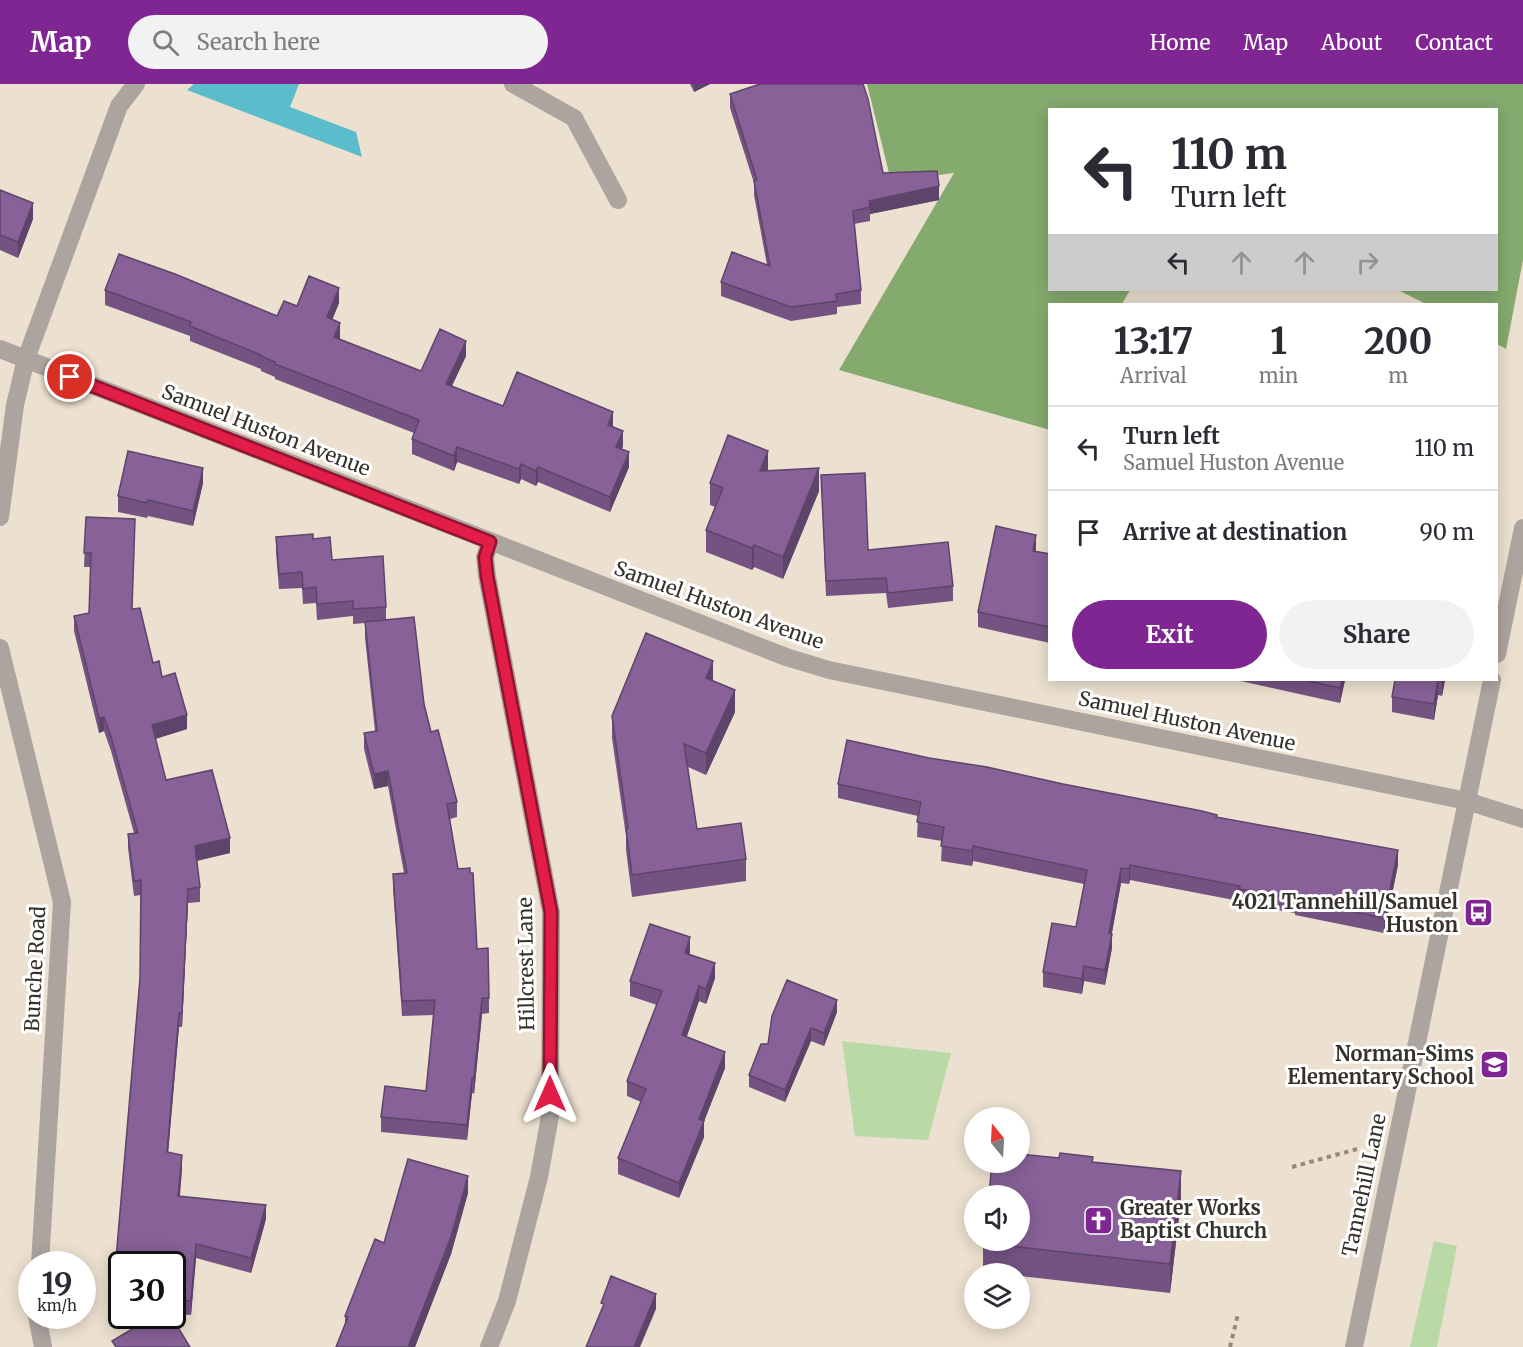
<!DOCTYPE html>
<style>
:root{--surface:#fff;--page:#f2f2f3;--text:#2b2b33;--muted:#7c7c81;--line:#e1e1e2;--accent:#802693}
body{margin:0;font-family:Merriweather,serif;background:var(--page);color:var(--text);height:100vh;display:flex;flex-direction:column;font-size:22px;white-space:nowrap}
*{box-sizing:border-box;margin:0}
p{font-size:20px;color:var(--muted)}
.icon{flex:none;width:33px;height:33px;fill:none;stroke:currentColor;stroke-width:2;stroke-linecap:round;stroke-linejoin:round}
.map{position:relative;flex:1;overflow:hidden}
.drawer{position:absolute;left:1048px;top:219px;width:450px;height:378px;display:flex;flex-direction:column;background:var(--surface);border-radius:0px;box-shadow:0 3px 15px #0003}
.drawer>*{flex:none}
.top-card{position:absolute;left:1048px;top:24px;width:450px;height:183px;border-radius:0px;box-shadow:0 3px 15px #0003;background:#fff;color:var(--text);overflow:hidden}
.needle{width:39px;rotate:342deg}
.controls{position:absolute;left:964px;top:1023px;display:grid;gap:12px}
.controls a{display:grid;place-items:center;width:66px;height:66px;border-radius:50%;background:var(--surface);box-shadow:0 3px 15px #0003;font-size:30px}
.speed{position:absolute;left:18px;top:1167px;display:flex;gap:12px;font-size:30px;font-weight:700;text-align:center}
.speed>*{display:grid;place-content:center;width:78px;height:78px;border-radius:50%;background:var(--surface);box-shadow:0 3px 15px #0003;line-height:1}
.speed small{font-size:15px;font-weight:400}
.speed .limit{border:3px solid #111;border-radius:9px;background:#fff;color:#111}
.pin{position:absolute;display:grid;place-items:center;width:51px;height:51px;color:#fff;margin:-26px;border:3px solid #fff;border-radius:50%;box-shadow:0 2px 6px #0007}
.me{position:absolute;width:66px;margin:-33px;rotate:0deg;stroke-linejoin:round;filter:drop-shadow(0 0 4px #0008)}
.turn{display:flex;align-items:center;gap:21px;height:126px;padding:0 24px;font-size:27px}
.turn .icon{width:78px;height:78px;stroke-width:2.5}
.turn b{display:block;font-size:42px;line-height:51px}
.lanes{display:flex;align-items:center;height:57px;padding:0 24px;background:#0003;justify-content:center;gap:30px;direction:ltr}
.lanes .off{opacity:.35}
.eta{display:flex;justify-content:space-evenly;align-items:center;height:102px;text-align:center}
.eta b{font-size:36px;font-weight:700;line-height:42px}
.cta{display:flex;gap:12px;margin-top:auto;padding:12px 24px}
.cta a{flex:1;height:69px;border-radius:36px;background:var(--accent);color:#fff;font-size:24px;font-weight:700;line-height:69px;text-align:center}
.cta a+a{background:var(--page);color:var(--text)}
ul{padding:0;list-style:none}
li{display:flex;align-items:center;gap:18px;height:84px;padding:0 24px;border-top:2px solid var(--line)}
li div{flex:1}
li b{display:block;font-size:22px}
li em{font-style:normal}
header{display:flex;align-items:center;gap:36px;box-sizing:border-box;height:84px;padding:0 30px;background:var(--accent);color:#fff}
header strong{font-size:28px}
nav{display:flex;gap:33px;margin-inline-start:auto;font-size:21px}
.search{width:420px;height:54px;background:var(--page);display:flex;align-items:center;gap:15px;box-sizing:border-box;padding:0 21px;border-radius:33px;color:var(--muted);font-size:22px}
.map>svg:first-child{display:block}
.green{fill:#b9daa6}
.forest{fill:#85aa6e}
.water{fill:#5bbccb}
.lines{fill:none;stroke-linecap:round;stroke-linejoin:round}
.path{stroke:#918a7e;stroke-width:4;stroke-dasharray:4.5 4.5;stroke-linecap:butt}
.minor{stroke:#aca49f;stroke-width:18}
.wall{fill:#745383}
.shaded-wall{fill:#5e446a}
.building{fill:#876198;stroke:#5e446a;stroke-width:1.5}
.route-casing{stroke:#92132f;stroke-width:15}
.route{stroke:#e11d48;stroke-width:10}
.labels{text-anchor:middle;stroke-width:6;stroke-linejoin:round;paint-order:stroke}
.street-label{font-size:20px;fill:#36322b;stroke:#fff}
.poi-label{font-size:20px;font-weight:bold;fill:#36322b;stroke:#fff;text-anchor:end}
</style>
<header>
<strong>Map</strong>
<div class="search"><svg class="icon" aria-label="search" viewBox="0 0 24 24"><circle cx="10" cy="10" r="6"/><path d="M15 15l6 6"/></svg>Search here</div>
<nav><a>Home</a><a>Map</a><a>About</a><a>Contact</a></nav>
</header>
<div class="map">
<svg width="1523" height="1263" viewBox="0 0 1523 1263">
<rect width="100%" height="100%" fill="#ece1d0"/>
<path class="green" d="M 842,957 L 951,969 L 928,1056 L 855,1052 Z
M 1434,1157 L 1457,1162 L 1437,1263 L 1410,1263 Z"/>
<path class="forest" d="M 867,0 L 1523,0 L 1523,176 L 1506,265 L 1497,260 L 1497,220 L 1426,220 L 1398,206 L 1497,206 L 1497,26 L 1050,26 L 1050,206 L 1130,206 L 1122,220 L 1050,220 L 1050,346 L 839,286 L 954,89 L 891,97 Z"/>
<path class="water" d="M 194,0 L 299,0 L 290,23 L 356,48 L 362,73 L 187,6 Z"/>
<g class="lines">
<path class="path" d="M 1292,1083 L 1357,1065
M 1230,1263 L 1238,1230"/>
<path class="minor" d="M 513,0 L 574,34 L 618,116
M 0,265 L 786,573 L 829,586 L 1467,717 L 1523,735
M 0,433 L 15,321 L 26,275 L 119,22 L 136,0
M 0,564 L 62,818 L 40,1180
M 1497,570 L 1523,444
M 37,1232 L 43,1263
M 489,1263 L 507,1217 L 539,1093 L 550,1032 L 551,828 L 487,492 L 485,473 L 490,458
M 1354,1263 L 1492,596"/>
</g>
<path class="wall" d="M 690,0 L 710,0 L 694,8 Z
M 730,10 L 883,89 L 939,116 L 870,130 L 870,137 L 854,140 L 861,206 L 861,220 L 837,223 L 837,230 L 791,237 L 721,212 L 721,198 L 767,181 L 754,111 L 754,99 L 730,24 Z
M 0,106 L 33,135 L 18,174 L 0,166 Z
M 105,206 L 277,232 L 297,222 L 339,219 L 332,236 L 340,254 L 339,255 L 421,287 L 466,272 L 452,302 L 503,322 L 613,343 L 623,362 L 622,365 L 629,383 L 610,428 L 538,398 L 536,402 L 521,395 L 519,400 L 457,378 L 454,387 L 412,370 L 412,355 L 414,349 L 275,295 L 275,293 L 261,287 L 261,285 L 190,257 L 190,252 L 105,221 Z
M 768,387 L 819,407 L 783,495 L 754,483 L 752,486 L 706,468 L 706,446 L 715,423 L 710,421 L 710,399 Z
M 821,391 L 868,466 L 953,502 L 953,517 L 888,524 L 886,509 L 826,512 Z
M 203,399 L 193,442 L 148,432 L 147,434 L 118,428 L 118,412 Z
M 86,433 L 133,525 L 153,579 L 162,593 L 187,645 L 155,655 L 166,696 L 230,769 L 197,777 L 200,803 L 200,818 L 188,819 L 182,943 L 179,943 L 168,1068 L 182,1085 L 180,1112 L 266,1135 L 251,1189 L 196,1174 L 191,1231 L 172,1230 L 172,1180 L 122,1180 L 122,1225 L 113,1224 L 113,1210 L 140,894 L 141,811 L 134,812 L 128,764 L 128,750 L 134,749 L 111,667 L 104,647 L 99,649 L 74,547 L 74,532 L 89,529 L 91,483 L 84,483 Z
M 276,453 L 313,455 L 332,476 L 386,523 L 386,536 L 424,620 L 431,648 L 457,718 L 457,733 L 450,735 L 458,785 L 489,914 L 489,929 L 482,930 L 474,1010 L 472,1009 L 467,1056 L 381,1048 L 381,1033 L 426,1007 L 434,931 L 402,932 L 393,805 L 393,790 L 404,789 L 388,702 L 374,705 L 364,665 L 364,649 L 375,647 L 365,554 L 365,539 L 353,540 L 353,532 L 317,536 L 316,519 L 303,520 L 302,504 L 279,505 L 276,468 Z
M 1036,467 L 1050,470 L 1050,559 L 978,543 L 978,528 Z
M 1236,596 L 1345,596 L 1340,619 Z
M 1395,596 L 1445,596 L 1442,612 L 1438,611 L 1434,636 L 1392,628 L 1392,613 Z
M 713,597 L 735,628 L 706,691 L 688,683 L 697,745 L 746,775 L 746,797 L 632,813 L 626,766 L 626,752 L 612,654 L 612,632 Z
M 929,674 L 1063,700 L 1217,734 L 1398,781 L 1384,849 L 1295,831 L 1295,829 L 1239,820 L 1239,817 L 1130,796 L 1129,800 L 1121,799 L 1112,849 L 1112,864 L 1105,901 L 1084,897 L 1082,910 L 1043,903 L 1043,888 L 1076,843 L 1084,800 L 973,777 L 972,782 L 941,777 L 942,757 L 917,753 L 918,732 L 838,714 L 838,700 Z
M 690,868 L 690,870 L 715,894 L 706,920 L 699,917 L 686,953 L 725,984 L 704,1037 L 704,1053 L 679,1114 L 618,1090 L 618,1074 L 641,1018 L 627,1012 L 627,997 L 657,921 L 630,912 L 630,897 Z
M 837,928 L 824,962 L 811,957 L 785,1018 L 749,1003 L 749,991 L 768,960 Z
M 1093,1078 L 1181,1116 L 1170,1209 L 1020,1192 L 1020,1190 L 1002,1190 L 983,1187 L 983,1156 Z
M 468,1109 L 451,1170 L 415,1263 L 336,1263 L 345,1241 L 345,1232 L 384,1159 Z"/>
<path class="shaded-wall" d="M 694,0 L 710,0 L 694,8 Z
M 939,102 L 939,116 L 870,130 L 869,117 Z
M 33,119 L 33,135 L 18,174 L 18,158 Z
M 339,204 L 339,219 L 327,248 L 327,233 Z
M 340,239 L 340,254 L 334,268 L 334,253 Z
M 466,257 L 466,272 L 446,314 L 446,300 Z
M 613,328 L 613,343 L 608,341 Z
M 623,347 L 623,362 L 616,378 L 616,363 Z
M 457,363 L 457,378 L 454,387 L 454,372 Z
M 768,367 L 768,389 L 760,387 Z
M 629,368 L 629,383 L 610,428 L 610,413 Z
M 521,380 L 521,395 L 519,400 L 519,385 Z
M 538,383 L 538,398 L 536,402 L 536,387 Z
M 203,384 L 203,399 L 193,442 L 193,427 Z
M 819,384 L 819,407 L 783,495 L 783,473 Z
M 1036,451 L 1036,466 L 1033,482 L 1033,467 Z
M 754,461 L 754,483 L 752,486 L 752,464 Z
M 713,577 L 713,599 L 706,594 Z
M 1342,596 L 1345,596 L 1340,619 L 1340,604 Z
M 1438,596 L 1438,611 L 1434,636 L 1434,620 Z
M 1442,596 L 1445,596 L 1442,612 Z
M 735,606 L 735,628 L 706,691 L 706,669 Z
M 187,631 L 187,645 L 152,656 L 152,641 Z
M 104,633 L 104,647 L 99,649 L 99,634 Z
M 388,687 L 388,702 L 374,705 L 374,690 Z
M 230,754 L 230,769 L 195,777 L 195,762 Z
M 973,762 L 973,777 L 972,782 L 972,767 Z
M 1398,766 L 1398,781 L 1384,849 L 1384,834 Z
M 1130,781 L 1130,796 L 1129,800 L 1129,785 Z
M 1121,784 L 1121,799 L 1109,864 L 1109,849 Z
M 188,805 L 188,819 L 182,943 L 182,929 Z
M 1112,850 L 1112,864 L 1105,901 L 1105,886 Z
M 690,853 L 690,868 L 685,884 L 685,869 Z
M 715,879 L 715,894 L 706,920 L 706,905 Z
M 1084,882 L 1084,897 L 1082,910 L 1082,895 Z
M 699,902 L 699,917 L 682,967 L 682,951 Z
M 482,914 L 482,930 L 474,1010 L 474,994 Z
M 837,916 L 837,928 L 824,962 L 824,949 Z
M 179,929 L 179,943 L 167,1082 L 167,1068 Z
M 811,944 L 811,957 L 785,1018 L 785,1006 Z
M 725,968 L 725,984 L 699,1050 L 699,1035 Z
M 472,994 L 472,1009 L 467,1056 L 467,1041 Z
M 704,1037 L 704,1053 L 679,1114 L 679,1099 Z
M 182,1071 L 182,1085 L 178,1127 L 178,1112 Z
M 1181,1087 L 1181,1116 L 1170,1209 L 1170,1180 Z
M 468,1092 L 468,1109 L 451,1170 L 415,1263 L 408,1263 Z
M 266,1121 L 266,1135 L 251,1189 L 251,1174 Z
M 196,1160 L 196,1174 L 191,1231 L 191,1217 Z
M 656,1210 L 656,1225 L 640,1263 L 634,1263 Z"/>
<path class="building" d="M 760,0 L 863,0 L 868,15 L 883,89 L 937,87 L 939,102 L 869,117 L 870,123 L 853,127 L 861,206 L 836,210 L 837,217 L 791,223 L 721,198 L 732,168 L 770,182 L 754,97 L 757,96 L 730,10 Z
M 0,106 L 33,119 L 18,158 L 0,151 Z
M 119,170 L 175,190 L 277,232 L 284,217 L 297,222 L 309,192 L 339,204 L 327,233 L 340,239 L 334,253 L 421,287 L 440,245 L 466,257 L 446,300 L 503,322 L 517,288 L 613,328 L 608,341 L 623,347 L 616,363 L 629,368 L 610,413 L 538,383 L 536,387 L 521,380 L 519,385 L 457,363 L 454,372 L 412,355 L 419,336 L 275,280 L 275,278 L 261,272 L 261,271 L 190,242 L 191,238 L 105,206 Z
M 728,351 L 768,367 L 760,387 L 819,384 L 783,473 L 754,461 L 752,464 L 706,446 L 723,404 L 710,399 Z
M 128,367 L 203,384 L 193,427 L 148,416 L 147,419 L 118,412 Z
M 865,389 L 868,466 L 948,458 L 953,502 L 888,509 L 886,494 L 826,497 L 821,391 Z
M 86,433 L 135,435 L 132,525 L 140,524 L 153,579 L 159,577 L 162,593 L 175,589 L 187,631 L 152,641 L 166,696 L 212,686 L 230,754 L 195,762 L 200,803 L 188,805 L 182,929 L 179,929 L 167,1068 L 182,1071 L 178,1112 L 266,1121 L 251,1174 L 196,1160 L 191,1217 L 172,1215 L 172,1180 L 122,1180 L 122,1211 L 113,1210 L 140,894 L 141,796 L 134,797 L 128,750 L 138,749 L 111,653 L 104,633 L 99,634 L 74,532 L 89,529 L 91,469 L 84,469 Z
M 996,442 L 1036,451 L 1033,467 L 1050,470 L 1050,543 L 978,528 Z
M 313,450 L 313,455 L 330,453 L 332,476 L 383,472 L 386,523 L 353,525 L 353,517 L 317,520 L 316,503 L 303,505 L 302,488 L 279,490 L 276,453 Z
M 414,533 L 424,620 L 431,648 L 438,646 L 457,718 L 447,720 L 458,785 L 470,784 L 470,789 L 473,789 L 477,865 L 488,864 L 489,914 L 482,914 L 474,994 L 472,994 L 467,1041 L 381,1033 L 385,1002 L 426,1007 L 435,916 L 402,917 L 393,790 L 407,789 L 388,687 L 374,690 L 364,649 L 377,647 L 365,538 Z
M 646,549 L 713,577 L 706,594 L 735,606 L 706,669 L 684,660 L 697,745 L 741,739 L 746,775 L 632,791 L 626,744 L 628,744 L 612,632 Z
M 1304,596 L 1342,596 L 1340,604 Z
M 1395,596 L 1442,596 L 1442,597 L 1438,596 L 1434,620 L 1392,613 Z
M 847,656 L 929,674 L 987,683 L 1063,700 L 1202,727 L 1217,731 L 1216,733 L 1398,766 L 1384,834 L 1295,816 L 1295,814 L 1239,805 L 1240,802 L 1130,781 L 1129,785 L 1121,784 L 1109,849 L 1112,850 L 1105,886 L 1084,882 L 1082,895 L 1043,888 L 1052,839 L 1076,843 L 1087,786 L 973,762 L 972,767 L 941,762 L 944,743 L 917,738 L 921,718 L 838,700 Z
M 650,840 L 690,853 L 685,869 L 715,879 L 706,905 L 699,902 L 682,951 L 725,968 L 699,1035 L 704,1037 L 679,1099 L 618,1074 L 646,1005 L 627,997 L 662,907 L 630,897 Z
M 787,896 L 837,916 L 824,949 L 811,944 L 785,1006 L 749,991 L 761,960 L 768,960 L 772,932 Z
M 1060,1069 L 1093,1073 L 1092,1078 L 1181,1087 L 1170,1180 L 983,1159 L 983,1156 L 1020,1156 L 1020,1112 L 989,1112 L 992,1078 L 1020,1078 L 1020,1070 L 1059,1074 Z
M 408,1075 L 468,1092 L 451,1153 L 408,1263 L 336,1263 L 348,1233 L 345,1232 L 375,1155 L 384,1159 Z
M 611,1192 L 656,1210 L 634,1263 L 586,1263 L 604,1220 L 601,1219 Z
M 154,1232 L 171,1232 L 190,1263 L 116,1263 L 112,1257 Z"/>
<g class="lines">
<defs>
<path id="route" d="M 70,293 L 490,458 L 485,473 L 487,492 L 551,828 L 550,1010"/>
</defs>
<use href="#route" class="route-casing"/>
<use href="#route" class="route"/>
</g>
<defs>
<symbol id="bus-square" viewBox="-11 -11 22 22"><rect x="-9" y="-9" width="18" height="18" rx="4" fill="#802693" stroke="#fff"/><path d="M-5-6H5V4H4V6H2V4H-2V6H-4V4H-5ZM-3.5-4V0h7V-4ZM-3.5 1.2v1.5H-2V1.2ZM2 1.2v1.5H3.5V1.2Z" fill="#fff"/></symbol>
<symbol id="school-square" viewBox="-11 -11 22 22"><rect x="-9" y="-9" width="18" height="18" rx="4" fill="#802693" stroke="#fff"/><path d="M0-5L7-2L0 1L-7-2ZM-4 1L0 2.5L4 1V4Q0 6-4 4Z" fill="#fff"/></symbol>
<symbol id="church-square" viewBox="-11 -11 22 22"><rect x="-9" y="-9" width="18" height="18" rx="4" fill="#802693" stroke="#fff"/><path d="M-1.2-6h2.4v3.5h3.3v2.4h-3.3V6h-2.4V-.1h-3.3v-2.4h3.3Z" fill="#fff"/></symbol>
</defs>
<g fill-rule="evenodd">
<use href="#bus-square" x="1462" y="812" width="33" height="33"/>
<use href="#school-square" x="1478" y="964" width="33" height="33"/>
<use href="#church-square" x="1082" y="1120" width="33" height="33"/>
</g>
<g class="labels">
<g class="street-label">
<text transform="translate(266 346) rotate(21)" y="7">Samuel Huston Avenue</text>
<text transform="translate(719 521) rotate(20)" y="7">Samuel Huston Avenue</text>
<text transform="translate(1187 637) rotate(12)" y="7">Samuel Huston Avenue</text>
<text transform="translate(526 880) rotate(-91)" y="7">Hillcrest Lane</text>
<text transform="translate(35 885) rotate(-87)" y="7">Bunche Road</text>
<text transform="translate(1364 1101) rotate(-78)" y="7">Tannehill Lane</text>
</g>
<g class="poi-label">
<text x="1458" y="825">4021 Tannehill/Samuel<tspan x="1458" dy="23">Huston</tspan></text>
<text x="1474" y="977">Norman-Sims<tspan x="1474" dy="23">Elementary School</tspan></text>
<text x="1120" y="1131" text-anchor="start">Greater Works<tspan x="1120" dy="23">Baptist Church</tspan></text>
</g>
</g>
</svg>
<div class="controls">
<a><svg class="needle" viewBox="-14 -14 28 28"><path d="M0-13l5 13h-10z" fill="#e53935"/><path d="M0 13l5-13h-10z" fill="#7c7c81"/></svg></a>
<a><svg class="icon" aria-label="sound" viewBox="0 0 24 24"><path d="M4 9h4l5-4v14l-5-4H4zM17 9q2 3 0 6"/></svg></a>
<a><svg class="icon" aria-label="layers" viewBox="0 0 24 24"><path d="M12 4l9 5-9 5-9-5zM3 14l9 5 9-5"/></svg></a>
</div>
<div class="speed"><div>19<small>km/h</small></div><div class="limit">30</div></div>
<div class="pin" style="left:70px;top:293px;background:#d93025"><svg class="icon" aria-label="arrive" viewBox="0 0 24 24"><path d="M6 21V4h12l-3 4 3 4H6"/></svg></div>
<svg class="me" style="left:550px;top:1010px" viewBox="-20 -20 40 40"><path d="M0-17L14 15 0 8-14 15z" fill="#e11d48" stroke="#fff" stroke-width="4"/></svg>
<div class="top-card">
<div class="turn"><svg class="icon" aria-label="left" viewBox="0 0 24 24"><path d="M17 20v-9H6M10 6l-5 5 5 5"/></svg><div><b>110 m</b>Turn left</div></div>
<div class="lanes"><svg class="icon" aria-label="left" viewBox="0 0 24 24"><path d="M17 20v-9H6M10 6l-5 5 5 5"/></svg><svg class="icon off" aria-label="ahead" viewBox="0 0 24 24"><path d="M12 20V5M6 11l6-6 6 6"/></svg><svg class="icon off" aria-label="ahead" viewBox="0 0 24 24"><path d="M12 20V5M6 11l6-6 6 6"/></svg><svg class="icon off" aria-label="right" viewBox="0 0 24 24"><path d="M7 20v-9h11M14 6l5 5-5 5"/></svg></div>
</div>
<section class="drawer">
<div class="eta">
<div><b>13:17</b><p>Arrival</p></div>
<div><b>1</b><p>min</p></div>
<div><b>200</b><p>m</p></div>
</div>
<ul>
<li><svg class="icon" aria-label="left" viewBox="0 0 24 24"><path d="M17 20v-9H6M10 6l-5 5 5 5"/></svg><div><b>Turn left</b><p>Samuel Huston Avenue</p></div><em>110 m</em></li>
<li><svg class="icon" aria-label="arrive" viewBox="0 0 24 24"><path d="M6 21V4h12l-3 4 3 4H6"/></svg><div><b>Arrive at destination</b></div><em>90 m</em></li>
</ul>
<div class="cta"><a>Exit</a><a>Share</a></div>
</section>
</div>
